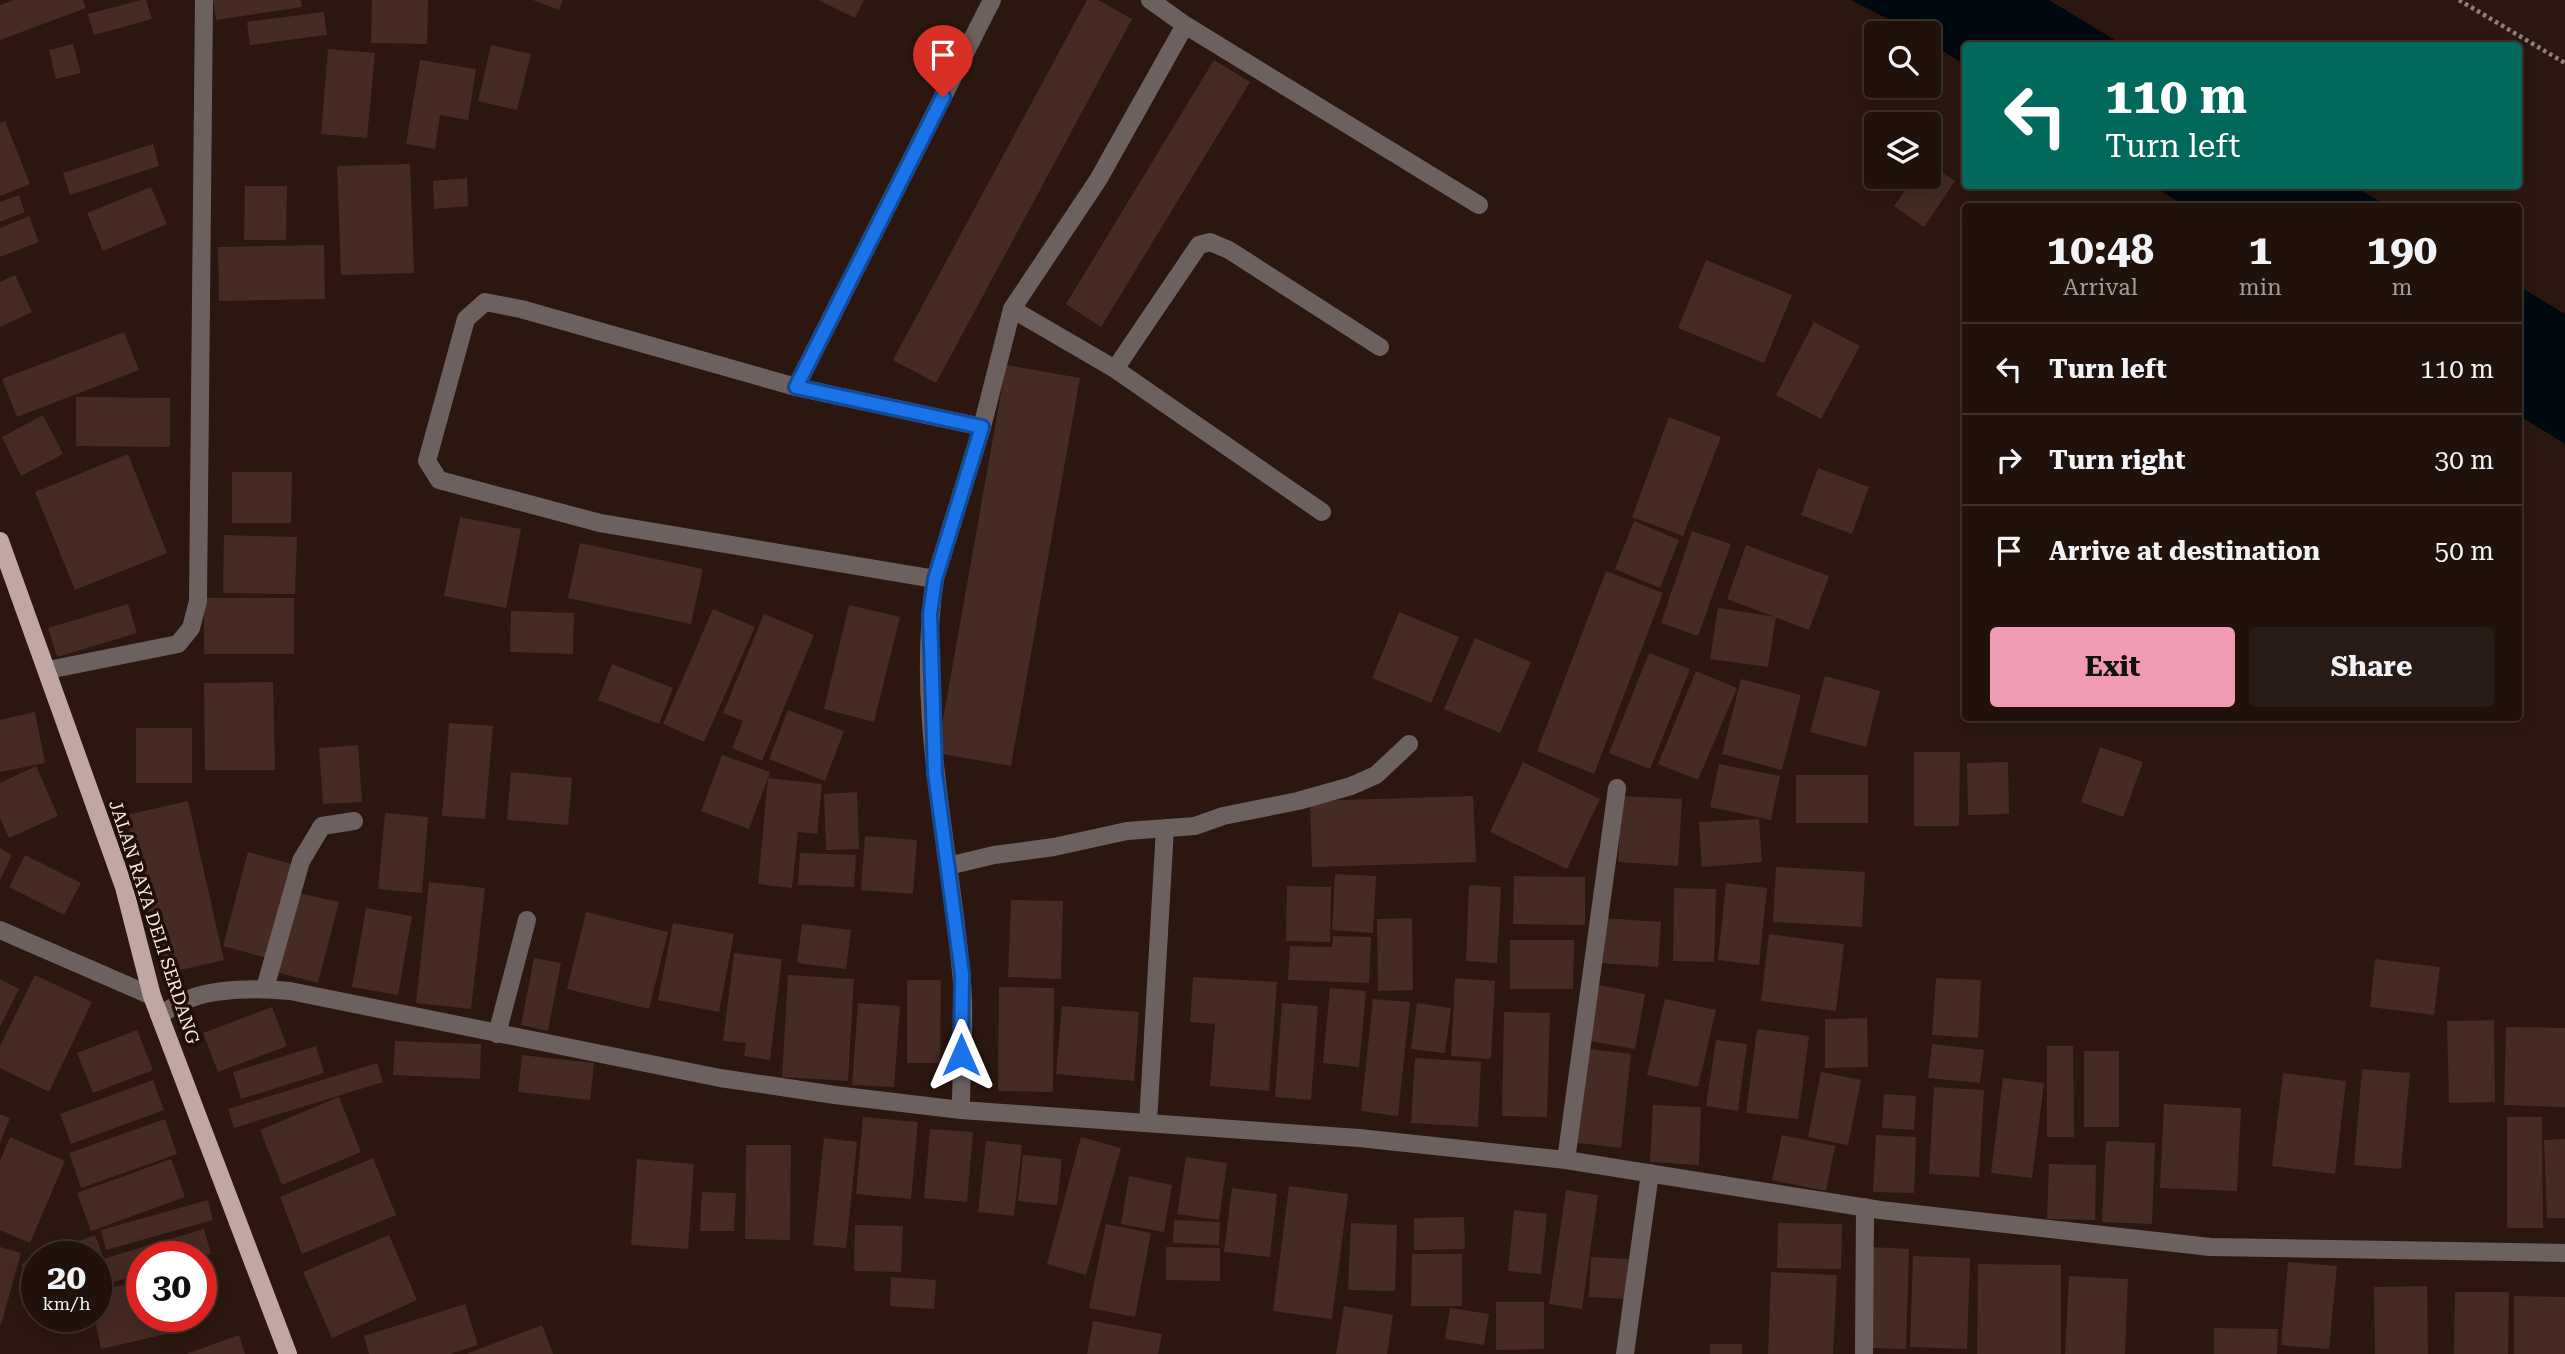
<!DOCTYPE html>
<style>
:root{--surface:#20110b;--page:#281a14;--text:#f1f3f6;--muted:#a29d9d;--line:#3d312c;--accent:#f19ab3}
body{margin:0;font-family:"Roboto Serif",serif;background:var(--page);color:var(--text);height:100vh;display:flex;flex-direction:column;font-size:26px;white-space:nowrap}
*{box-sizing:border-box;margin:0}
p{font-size:23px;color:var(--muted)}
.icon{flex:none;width:38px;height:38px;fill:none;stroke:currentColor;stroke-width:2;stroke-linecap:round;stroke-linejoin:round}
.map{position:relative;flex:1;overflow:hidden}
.sheet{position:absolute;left:1962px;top:203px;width:560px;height:518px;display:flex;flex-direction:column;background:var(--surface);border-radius:7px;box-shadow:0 4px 18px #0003,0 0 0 2px var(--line)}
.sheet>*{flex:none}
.banner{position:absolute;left:1962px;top:42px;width:560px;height:147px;border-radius:7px;box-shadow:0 4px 18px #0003,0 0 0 2px var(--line);background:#00695c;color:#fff;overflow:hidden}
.controls{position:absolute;left:1864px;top:21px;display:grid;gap:14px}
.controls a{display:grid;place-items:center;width:77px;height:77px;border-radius:7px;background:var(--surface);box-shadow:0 4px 18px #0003,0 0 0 2px var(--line);font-size:35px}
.speed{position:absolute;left:21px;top:1241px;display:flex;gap:14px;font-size:35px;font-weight:700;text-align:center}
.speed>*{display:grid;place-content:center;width:91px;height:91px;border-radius:50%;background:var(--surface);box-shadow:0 4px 18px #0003,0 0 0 2px var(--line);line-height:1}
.speed small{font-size:18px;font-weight:400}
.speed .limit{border:10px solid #d22;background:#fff;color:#111}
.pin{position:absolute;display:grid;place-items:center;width:60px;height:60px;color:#fff;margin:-72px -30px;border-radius:50% 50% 50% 0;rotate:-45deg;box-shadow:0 0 7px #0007}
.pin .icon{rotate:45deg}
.me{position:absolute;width:77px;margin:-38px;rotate:0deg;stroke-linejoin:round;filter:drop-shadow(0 0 5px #0008)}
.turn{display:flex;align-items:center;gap:24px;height:147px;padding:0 28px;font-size:32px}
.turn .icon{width:91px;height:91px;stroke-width:2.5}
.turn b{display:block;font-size:49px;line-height:60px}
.eta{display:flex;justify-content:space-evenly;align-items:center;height:119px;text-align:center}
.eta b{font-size:42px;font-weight:700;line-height:49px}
.primary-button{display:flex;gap:14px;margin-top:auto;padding:14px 28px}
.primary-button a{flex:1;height:80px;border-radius:7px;background:var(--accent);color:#111;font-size:28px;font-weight:700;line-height:80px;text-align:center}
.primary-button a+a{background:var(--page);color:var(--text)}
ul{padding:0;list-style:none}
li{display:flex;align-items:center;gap:21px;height:91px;padding:0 28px;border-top:2px solid var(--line)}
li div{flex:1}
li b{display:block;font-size:26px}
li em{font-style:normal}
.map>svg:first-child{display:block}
.water{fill:#000910}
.building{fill:#462a24}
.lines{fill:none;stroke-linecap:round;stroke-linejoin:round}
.path{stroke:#918079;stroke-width:4.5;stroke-dasharray:3.5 3.5;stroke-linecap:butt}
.minor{stroke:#6d6160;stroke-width:18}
.major{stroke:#c0a7a4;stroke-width:18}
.route-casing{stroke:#114b97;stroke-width:18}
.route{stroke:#1a73e8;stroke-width:12}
.labels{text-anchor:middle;stroke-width:7;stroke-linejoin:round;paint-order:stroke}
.street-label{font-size:18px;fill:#f8eae4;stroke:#210e07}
</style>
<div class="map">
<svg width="2565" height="1354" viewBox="0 0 2565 1354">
<rect width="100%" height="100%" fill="#2b170f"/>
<path class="water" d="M 1851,0 L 2049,0 L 2123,45 L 1965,46 L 1965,65 L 1929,42 L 1928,33 L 1915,33 Z
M 2153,186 L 2353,186 L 2388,206 L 2185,206 Z
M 2518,286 L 2565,314 L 2565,444 L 2518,415 Z"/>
<path class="building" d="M 14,0 L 83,0 L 86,8 L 0,40 L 0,5 Z
M 141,0 L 146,0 L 152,19 L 94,35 L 88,14 Z
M 213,0 L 301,0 L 302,7 L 216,20 Z
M 372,0 L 428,0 L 427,44 L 371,43 Z
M 533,0 L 563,0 L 559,10 Z
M 818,0 L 864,0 L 855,18 Z
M 1087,0 L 1098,0 L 1132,19 L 936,383 L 893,360 Z
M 324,12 L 327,35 L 250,45 L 247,22 Z
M 73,44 L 81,73 L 56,79 L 49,50 Z
M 491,45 L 531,54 L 517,110 L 478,101 Z
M 328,49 L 375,53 L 367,138 L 321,134 Z
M 420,60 L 476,69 L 468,120 L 440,115 L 435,149 L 406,144 Z
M 1214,60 L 1250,82 L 1101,327 L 1066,304 Z
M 5,121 L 30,184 L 0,196 L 0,123 Z
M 153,144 L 159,166 L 70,195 L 63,173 Z
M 1928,163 L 1955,181 L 1924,227 L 1894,206 L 1915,177 L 1928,177 Z
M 410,164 L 414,273 L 341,275 L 337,166 Z
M 467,178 L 468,206 L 434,209 L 433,181 Z
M 245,186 L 287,186 L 286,240 L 244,240 Z
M 151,187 L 167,224 L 103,251 L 87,213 Z
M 19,195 L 25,212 L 0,222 L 0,202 Z
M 29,216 L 39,242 L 0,257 L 0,228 Z
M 324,245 L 325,299 L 219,301 L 218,247 Z
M 1706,260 L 1792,295 L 1764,363 L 1678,328 Z
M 15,275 L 32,312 L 0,327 L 0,282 Z
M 1814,322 L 1860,346 L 1821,419 L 1776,395 Z
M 124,332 L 139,370 L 17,417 L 2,379 Z
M 1006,365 L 1080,378 L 1011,766 L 937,753 Z
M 76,397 L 170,398 L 170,447 L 76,446 Z
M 43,415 L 63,454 L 21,476 L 2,437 Z
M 1669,417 L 1721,437 L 1683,536 L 1632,517 Z
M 128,454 L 167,553 L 75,590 L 35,492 Z
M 1818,468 L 1869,487 L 1852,534 L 1801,515 Z
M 232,472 L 292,472 L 291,523 L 232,523 Z
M 460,517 L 521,529 L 506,608 L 444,596 Z
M 1634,521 L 1679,540 L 1660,588 L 1615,569 Z
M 1692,531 L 1731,544 L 1698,636 L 1661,623 Z
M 224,535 L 297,537 L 295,594 L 223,593 Z
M 580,543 L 703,569 L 691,624 L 568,598 Z
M 1746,545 L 1829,576 L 1809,630 L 1727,599 Z
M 1606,571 L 1663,593 L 1594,774 L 1537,751 Z
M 204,598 L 294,598 L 294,654 L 204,654 Z
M 128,604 L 137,633 L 57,657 L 48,628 Z
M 849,605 L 900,617 L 874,722 L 824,709 Z
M 1718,608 L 1776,617 L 1768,667 L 1710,659 Z
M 713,609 L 755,627 L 704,742 L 663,724 Z
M 511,611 L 574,613 L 573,654 L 510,652 Z
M 1399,612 L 1459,637 L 1431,703 L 1372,678 Z
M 764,614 L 814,635 L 762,761 L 732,748 L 743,721 L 723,713 Z
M 1475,638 L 1531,662 L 1500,733 L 1444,709 Z
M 1649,653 L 1690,669 L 1650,769 L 1609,753 Z
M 612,664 L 673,688 L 659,724 L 598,700 Z
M 1696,671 L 1737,688 L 1698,780 L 1658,764 Z
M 1825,676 L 1880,691 L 1866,747 L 1810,732 Z
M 1741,679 L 1801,695 L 1782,770 L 1722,754 Z
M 273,682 L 275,770 L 205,770 L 204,683 Z
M 788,710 L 844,731 L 825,781 L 769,759 Z
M 35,712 L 45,763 L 0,772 L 0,720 Z
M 449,723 L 493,726 L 485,819 L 442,816 Z
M 136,728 L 192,728 L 192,783 L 136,783 Z
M 358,745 L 362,802 L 323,804 L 319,748 Z
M 2100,747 L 2143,762 L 2123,817 L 2081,802 Z
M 1914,752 L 1960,752 L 1959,826 L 1914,826 Z
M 722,755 L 770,772 L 749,829 L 701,811 Z
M 1523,762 L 1600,799 L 1567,869 L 1490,832 Z
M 2008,762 L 2009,814 L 1968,815 L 1967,763 Z
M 1719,764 L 1780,776 L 1771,820 L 1710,807 Z
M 36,766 L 58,816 L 9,838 L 0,818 L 0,783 Z
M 511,772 L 572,778 L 568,825 L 507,820 Z
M 1796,775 L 1868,775 L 1868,823 L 1796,823 Z
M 768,778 L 822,784 L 817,834 L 798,832 L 792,888 L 758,884 Z
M 857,792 L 859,849 L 826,850 L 824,794 Z
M 1473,796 L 1476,862 L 1312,867 L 1310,801 Z
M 1622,796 L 1682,799 L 1678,866 L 1618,862 Z
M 188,801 L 224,960 L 162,974 L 126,815 Z
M 385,813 L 428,817 L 422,893 L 378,889 Z
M 1759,819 L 1762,862 L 1702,867 L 1699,822 Z
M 865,836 L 917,840 L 913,894 L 861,890 Z
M 0,848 L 12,855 L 0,880 Z
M 248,852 L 292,864 L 267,958 L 223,946 Z
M 800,853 L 856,855 L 854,887 L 798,885 Z
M 25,855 L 81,883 L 64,915 L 9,887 Z
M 1776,867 L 1865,872 L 1862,927 L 1773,922 Z
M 1335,874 L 1376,876 L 1373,933 L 1332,930 Z
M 1514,876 L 1585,877 L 1585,925 L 1513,924 Z
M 429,882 L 485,888 L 471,1009 L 416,1003 Z
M 1726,883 L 1767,888 L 1759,965 L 1718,960 Z
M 1469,885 L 1501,887 L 1497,963 L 1466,961 Z
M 1287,886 L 1331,887 L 1330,942 L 1286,941 Z
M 1674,888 L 1716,889 L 1714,962 L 1673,961 Z
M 295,892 L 339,902 L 318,983 L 276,972 Z
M 1011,900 L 1063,901 L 1061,979 L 1008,977 Z
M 366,908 L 412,916 L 398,995 L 352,987 Z
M 586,912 L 668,932 L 649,1009 L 567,989 Z
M 1412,918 L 1413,990 L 1378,991 L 1377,919 Z
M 1604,918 L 1661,922 L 1658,967 L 1600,963 Z
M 673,923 L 734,934 L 719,1012 L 658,1000 Z
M 802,924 L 851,930 L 846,969 L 797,963 Z
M 1769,934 L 1844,944 L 1836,1011 L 1761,1001 Z
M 1333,936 L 1371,937 L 1369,983 L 1288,980 L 1290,946 L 1332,947 Z
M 1510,940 L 1574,940 L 1573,989 L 1510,989 Z
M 734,953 L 782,959 L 770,1060 L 744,1056 L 746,1043 L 723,1041 Z
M 534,958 L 561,963 L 548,1031 L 521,1025 Z
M 2375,959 L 2440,967 L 2434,1015 L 2370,1007 Z
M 35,975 L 92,1002 L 49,1092 L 0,1068 L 0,1046 Z
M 788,975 L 854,979 L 848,1081 L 782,1077 Z
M 1193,977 L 1277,982 L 1269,1091 L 1210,1086 L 1215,1024 L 1190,1022 Z
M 1455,978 L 1495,981 L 1491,1059 L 1451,1056 Z
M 1936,978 L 1981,980 L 1978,1038 L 1932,1035 Z
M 0,979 L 19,989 L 0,1027 Z
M 907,980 L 941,980 L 940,1063 L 907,1063 Z
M 1593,984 L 1645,994 L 1635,1049 L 1583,1040 Z
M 999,987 L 1054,988 L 1053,1092 L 998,1091 Z
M 1330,988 L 1366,991 L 1359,1067 L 1323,1063 Z
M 1373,999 L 1410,1002 L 1398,1116 L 1361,1111 Z
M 1665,999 L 1716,1010 L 1698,1087 L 1647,1075 Z
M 858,1003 L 900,1006 L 894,1087 L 852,1085 Z
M 1282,1003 L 1318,1006 L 1311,1100 L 1275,1097 Z
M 1417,1003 L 1451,1008 L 1445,1053 L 1411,1049 Z
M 1062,1006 L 1139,1012 L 1134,1081 L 1056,1074 Z
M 272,1007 L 287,1046 L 218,1072 L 203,1033 Z
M 1504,1012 L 1550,1013 L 1547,1117 L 1502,1116 Z
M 1867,1018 L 1868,1067 L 1825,1068 L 1825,1019 Z
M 2494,1020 L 2495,1102 L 2449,1103 L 2447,1021 Z
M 2506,1027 L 2565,1028 L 2565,1107 L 2504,1105 Z
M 1757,1029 L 1809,1036 L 1798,1119 L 1746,1113 Z
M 137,1030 L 153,1070 L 93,1093 L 77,1053 Z
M 1716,1040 L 1747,1044 L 1738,1111 L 1706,1106 Z
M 395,1041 L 481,1044 L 480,1079 L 393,1075 Z
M 1932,1044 L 1984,1050 L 1980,1083 L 1928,1078 Z
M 316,1046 L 324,1073 L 241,1099 L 233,1072 Z
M 2047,1046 L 2073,1046 L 2074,1137 L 2047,1137 Z
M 1582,1048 L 1631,1054 L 1621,1148 L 1571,1142 Z
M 2084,1051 L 2119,1051 L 2119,1127 L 2084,1127 Z
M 522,1055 L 594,1063 L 590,1100 L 518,1092 Z
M 1415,1058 L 1481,1062 L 1478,1127 L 1411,1123 Z
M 377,1063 L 383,1082 L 234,1128 L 228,1109 Z
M 2362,1069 L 2410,1073 L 2401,1169 L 2354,1165 Z
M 1821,1072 L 1861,1080 L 1848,1145 L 1808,1137 Z
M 2283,1073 L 2346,1081 L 2335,1174 L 2272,1166 Z
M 2003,1078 L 2044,1083 L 2032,1178 L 1991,1173 Z
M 153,1080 L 164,1110 L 71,1144 L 60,1114 Z
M 1934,1087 L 1984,1090 L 1979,1177 L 1929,1174 Z
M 1884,1094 L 1916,1096 L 1914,1130 L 1882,1128 Z
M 339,1097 L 361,1152 L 282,1185 L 260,1130 Z
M 2164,1104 L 2241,1108 L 2237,1191 L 2160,1188 Z
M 1653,1105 L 1701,1107 L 1699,1165 L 1650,1162 Z
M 0,1114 L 10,1118 L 0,1143 Z
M 863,1117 L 918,1122 L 911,1199 L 856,1194 Z
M 2507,1117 L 2542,1117 L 2543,1228 L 2507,1228 Z
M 165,1119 L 177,1154 L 81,1188 L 69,1153 Z
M 930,1129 L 973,1132 L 967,1202 L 924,1198 Z
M 1782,1135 L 1835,1146 L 1826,1191 L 1772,1180 Z
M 1876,1135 L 1916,1137 L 1914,1193 L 1873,1192 Z
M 10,1137 L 65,1161 L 30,1243 L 0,1230 L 0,1161 Z
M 1081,1137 L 1121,1148 L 1086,1275 L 1047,1264 Z
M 824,1138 L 857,1142 L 846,1248 L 813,1245 Z
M 2565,1139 L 2565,1218 L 2547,1218 L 2544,1140 Z
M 986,1141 L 1022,1145 L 1014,1216 L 978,1212 Z
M 2106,1141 L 2155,1143 L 2152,1224 L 2102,1222 Z
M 746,1145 L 791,1145 L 790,1240 L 745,1239 Z
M 1023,1155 L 1062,1159 L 1057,1205 L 1018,1201 Z
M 1186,1157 L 1227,1163 L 1219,1220 L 1177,1214 Z
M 373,1158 L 396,1215 L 302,1254 L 280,1197 Z
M 171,1159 L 185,1197 L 91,1231 L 77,1193 Z
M 637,1159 L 694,1164 L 688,1249 L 631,1245 Z
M 2049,1164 L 2096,1165 L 2095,1220 L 2047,1219 Z
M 1129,1176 L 1172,1185 L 1164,1232 L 1121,1224 Z
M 1289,1186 L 1348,1194 L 1332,1319 L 1273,1311 Z
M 1232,1188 L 1277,1194 L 1270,1257 L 1224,1252 Z
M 1566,1190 L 1598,1195 L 1582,1309 L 1549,1304 Z
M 702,1192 L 736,1193 L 734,1231 L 700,1231 Z
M 208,1200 L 213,1220 L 106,1250 L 101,1230 Z
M 1514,1210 L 1547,1214 L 1541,1274 L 1508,1271 Z
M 1464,1217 L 1465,1249 L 1414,1250 L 1414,1218 Z
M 1174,1220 L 1220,1222 L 1219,1245 L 1173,1243 Z
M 1351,1223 L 1397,1225 L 1395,1291 L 1348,1290 Z
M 1778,1223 L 1842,1224 L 1841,1269 L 1777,1268 Z
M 1106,1224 L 1151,1233 L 1135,1317 L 1089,1308 Z
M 855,1225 L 903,1226 L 901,1272 L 854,1271 Z
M 204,1229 L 211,1254 L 201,1256 L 142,1256 L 142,1274 L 96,1287 L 96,1261 Z
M 95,1235 L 102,1254 L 94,1256 L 40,1256 Z
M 389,1235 L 417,1300 L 332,1338 L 303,1272 Z
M 0,1247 L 21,1253 L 1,1325 L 0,1324 Z
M 1166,1247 L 1220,1248 L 1220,1281 L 1166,1280 Z
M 1871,1247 L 1909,1249 L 1906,1349 L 1868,1348 Z
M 1412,1254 L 1462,1254 L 1462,1306 L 1411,1306 Z
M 1913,1256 L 1970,1258 L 1967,1349 L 1910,1347 Z
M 37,1257 L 37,1278 L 28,1281 L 21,1264 Z
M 1591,1257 L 1630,1259 L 1628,1299 L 1589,1297 Z
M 2288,1262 L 2337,1266 L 2329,1349 L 2281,1345 Z
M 1978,1264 L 2061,1265 L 2061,1354 L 1977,1354 Z
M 1771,1272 L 1837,1275 L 1833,1354 L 1768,1354 Z
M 2069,1276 L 2128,1279 L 2125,1354 L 2065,1354 Z
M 891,1277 L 936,1280 L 934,1309 L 890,1306 Z
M 142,1280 L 142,1316 L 194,1316 L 197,1327 L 101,1349 L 94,1316 L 96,1316 L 96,1291 Z
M 2427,1286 L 2428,1354 L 2375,1354 L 2374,1287 Z
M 2455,1292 L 2509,1292 L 2508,1354 L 2454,1354 Z
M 2514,1296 L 2565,1297 L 2565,1354 L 2514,1354 Z
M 1496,1302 L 1544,1302 L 1544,1349 L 1496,1350 Z
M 465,1304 L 478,1345 L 450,1354 L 369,1354 L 364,1336 Z
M 1344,1306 L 1393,1315 L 1387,1354 L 1336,1354 Z
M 1450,1308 L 1489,1314 L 1484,1345 L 1445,1339 Z
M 1093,1321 L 1162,1334 L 1158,1354 L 1087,1354 Z
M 542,1325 L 553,1354 L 466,1354 Z
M 2214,1328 L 2278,1329 L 2277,1354 L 2214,1354 Z
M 239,1335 L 245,1354 L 186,1354 Z
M 1710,1344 L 1742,1344 L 1742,1354 L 1710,1354 Z"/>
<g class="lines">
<path class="path" d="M 2459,0 L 2565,63"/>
<path class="minor" d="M 1185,25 L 1479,205
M 1012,309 L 1115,369 L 1322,512
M 1115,369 L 1199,245 L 1210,242 L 1229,250 L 1380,347
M 796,387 L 992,0
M 935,579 L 982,427 L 1012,309 L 1098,180 L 1185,25 L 1150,0
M 48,670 L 178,644 L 191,628 L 198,601 L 204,0
M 948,866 L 994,855 L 1054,847 L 1127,831 L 1195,826 L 1223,816 L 1298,801 L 1351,786 L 1376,775 L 1409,744
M 0,930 L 152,996
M 265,988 L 301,861 L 322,826 L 354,821
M 159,1015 C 168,1010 178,1004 189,999 C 215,988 261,988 290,991 L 720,1078 L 835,1095 L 961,1110 L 1359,1138 L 1566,1160 L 1880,1210 L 2210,1247 L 2565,1253
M 497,1034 L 527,920
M 961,1110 C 961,1065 966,1016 961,971 C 949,841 915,710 935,579 L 600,523 L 439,480 L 427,461 L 466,319 L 485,302 L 521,309 L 796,387 L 982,427
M 1148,1123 L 1165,828
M 1566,1160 L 1617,788
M 1625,1354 L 1650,1173
M 1864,1354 L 1865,1207"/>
<path class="major" d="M 0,541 L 124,887 L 152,996 L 288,1354"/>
</g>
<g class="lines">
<defs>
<path id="route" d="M 943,97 L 796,387 L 982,427 L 935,579 L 930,614 L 935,773 L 962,974 L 961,1055"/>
</defs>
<use href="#route" class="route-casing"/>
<use href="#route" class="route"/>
</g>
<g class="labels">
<g class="street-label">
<text transform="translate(154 922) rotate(72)" y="6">JALAN RAYA DELI SERDANG</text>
</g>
</g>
</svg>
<div class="controls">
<a><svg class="icon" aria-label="search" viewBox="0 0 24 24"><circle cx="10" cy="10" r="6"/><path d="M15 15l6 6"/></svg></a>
<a><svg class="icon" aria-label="layers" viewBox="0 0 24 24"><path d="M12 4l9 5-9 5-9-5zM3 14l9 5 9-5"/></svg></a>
</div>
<div class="speed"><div>20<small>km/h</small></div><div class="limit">30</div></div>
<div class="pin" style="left:943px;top:97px;background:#d93025"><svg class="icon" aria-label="arrive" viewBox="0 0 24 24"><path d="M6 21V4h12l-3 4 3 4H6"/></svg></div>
<svg class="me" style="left:961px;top:1055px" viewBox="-20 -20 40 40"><path d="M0-17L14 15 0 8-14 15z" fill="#1a73e8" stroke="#fff" stroke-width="4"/></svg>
<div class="banner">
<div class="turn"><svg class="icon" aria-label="left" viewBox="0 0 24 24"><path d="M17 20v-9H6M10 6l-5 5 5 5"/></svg><div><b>110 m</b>Turn left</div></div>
</div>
<section class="sheet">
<div class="eta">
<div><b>10:48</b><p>Arrival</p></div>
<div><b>1</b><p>min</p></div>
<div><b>190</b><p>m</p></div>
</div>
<ul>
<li><svg class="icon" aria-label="left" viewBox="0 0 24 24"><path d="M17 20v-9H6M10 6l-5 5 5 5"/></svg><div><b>Turn left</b></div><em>110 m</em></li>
<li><svg class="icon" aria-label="right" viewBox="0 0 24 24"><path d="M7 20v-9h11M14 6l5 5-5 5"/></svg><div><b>Turn right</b></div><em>30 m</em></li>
<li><svg class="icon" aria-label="arrive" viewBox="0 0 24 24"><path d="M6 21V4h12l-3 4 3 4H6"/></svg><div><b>Arrive at destination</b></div><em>50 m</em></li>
</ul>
<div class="primary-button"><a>Exit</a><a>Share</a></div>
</section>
</div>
